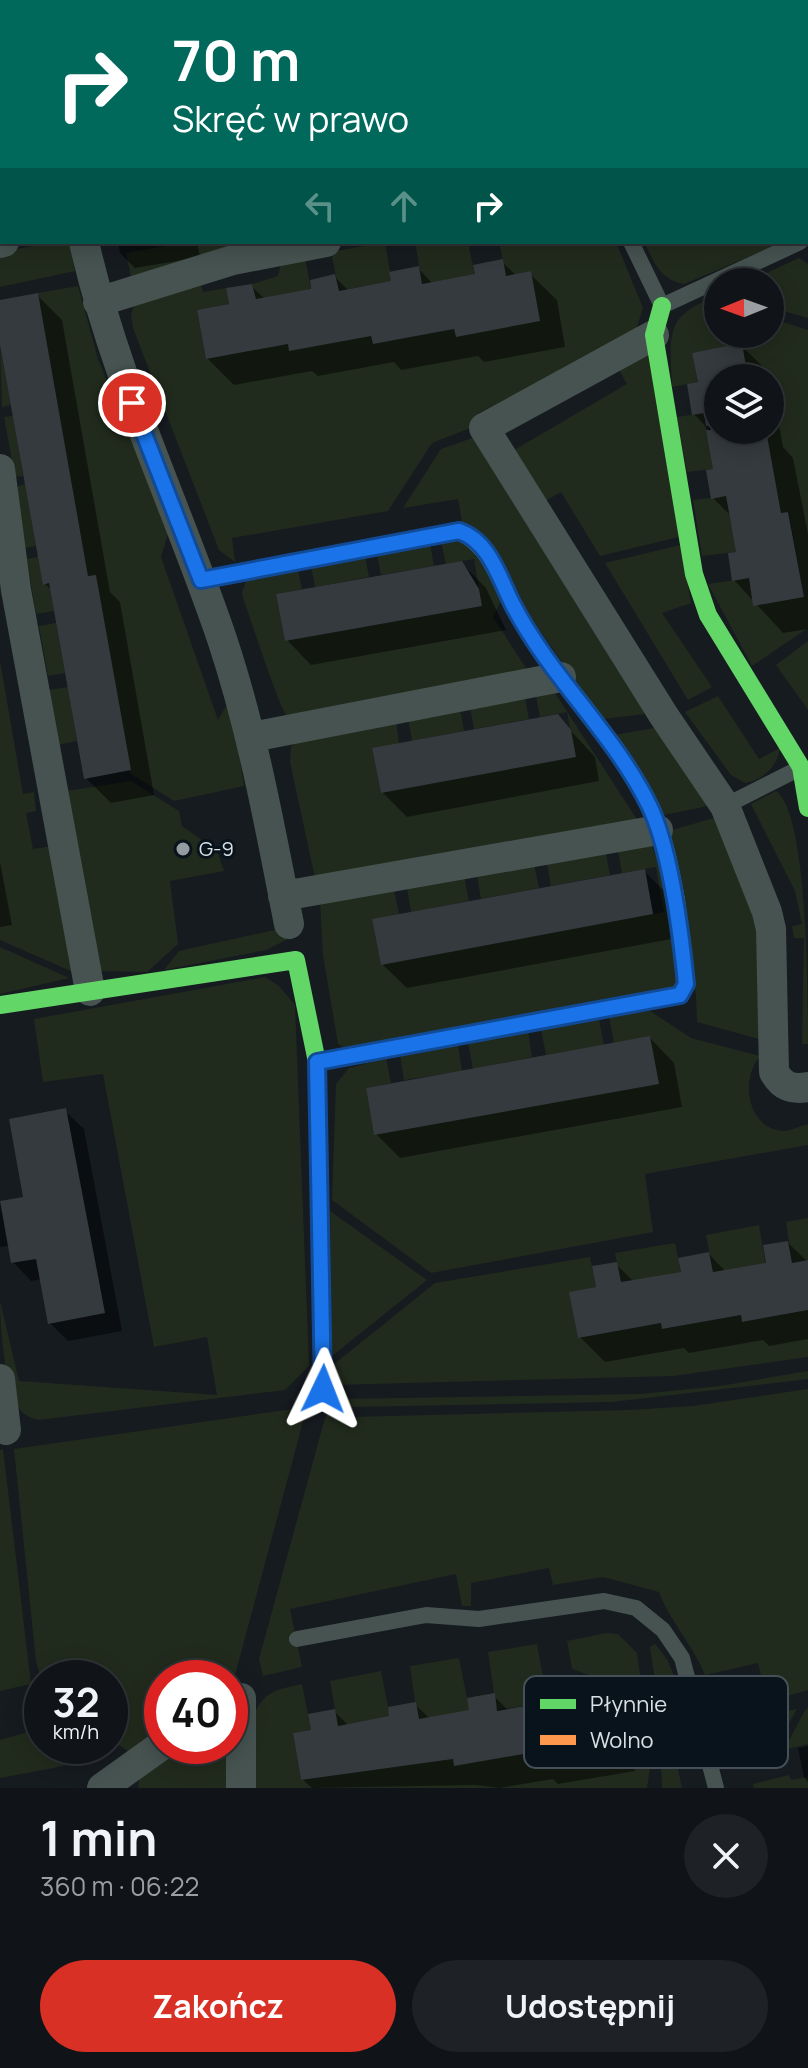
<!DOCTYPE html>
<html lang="pl">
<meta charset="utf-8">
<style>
:root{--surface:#101418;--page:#1e2125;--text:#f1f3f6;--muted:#9c9ea2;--line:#303337;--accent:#d93025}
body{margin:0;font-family:Manrope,sans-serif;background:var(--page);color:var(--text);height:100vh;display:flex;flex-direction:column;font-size:30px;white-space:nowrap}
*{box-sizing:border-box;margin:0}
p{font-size:26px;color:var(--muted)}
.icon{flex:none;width:44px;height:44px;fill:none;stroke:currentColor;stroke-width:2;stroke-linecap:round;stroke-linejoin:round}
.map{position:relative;height:1788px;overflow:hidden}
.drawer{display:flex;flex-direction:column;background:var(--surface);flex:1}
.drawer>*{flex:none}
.banner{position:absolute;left:0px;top:0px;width:808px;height:244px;box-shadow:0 4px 20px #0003,0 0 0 2px var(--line);background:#00695c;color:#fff;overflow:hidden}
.needle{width:52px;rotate:269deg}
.tools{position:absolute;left:704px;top:268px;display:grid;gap:16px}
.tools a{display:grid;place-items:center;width:80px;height:80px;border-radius:50%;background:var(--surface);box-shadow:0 4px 20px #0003,0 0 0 2px var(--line);font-size:40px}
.speed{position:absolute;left:24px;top:1660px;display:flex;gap:16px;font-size:40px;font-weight:700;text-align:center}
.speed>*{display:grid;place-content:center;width:104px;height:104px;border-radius:50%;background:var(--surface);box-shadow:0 4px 20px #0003,0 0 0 2px var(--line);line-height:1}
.speed small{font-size:20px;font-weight:400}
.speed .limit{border:12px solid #d22;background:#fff;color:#111}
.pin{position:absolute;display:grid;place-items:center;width:68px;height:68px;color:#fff;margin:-34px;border:4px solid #fff;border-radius:50%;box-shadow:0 2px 8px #0007}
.me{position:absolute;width:88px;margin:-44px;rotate:2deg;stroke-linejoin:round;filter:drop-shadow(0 0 6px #0008)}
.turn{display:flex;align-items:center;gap:28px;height:168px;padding:0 40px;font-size:36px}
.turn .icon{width:104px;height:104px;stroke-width:2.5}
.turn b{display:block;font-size:56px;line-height:68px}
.lanes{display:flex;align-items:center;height:76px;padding:0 40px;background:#0003;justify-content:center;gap:40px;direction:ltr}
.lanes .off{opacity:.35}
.round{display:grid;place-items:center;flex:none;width:84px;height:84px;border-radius:42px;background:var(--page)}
.headline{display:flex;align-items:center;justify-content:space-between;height:136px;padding:0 40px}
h1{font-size:48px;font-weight:700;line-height:60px}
.cta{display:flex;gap:16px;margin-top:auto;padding:16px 40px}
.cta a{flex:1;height:92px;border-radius:48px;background:var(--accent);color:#fff;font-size:32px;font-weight:700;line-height:92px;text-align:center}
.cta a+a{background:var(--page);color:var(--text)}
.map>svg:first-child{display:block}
.green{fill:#212b1d}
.shadow{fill:#0007;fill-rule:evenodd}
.building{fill:#353a3e}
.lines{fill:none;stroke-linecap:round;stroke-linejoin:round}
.lane{stroke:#465350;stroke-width:16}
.street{stroke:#465350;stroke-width:30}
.fast{stroke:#63d668;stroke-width:18}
.slow{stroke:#ff974d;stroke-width:18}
.route-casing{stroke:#114b97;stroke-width:20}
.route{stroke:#1a73e8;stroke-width:14}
.poi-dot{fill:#949ba1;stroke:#08131b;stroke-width:3}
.labels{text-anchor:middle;stroke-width:6;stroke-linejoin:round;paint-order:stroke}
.poi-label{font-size:20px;fill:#d8e0e6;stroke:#08131b;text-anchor:start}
.key{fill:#08131b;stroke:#465058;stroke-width:2}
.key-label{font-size:22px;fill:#d8e0e6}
</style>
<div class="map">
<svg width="808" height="1788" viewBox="0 0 808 1788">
<rect width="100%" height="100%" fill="#161b20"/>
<path class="green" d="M 0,0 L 20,2 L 2,2 L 0,174 Z
M 543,0 L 747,0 L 742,2 Z
M 50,242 L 69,242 L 75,271 L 0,287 L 0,253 Z
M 188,242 L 226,242 L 229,253 L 131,277 L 126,253 Z
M 385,242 L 393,289 L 363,286 L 339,291 L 331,252 Z
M 415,242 L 468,242 L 476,281 L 446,280 L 422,284 Z
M 499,242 L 616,242 L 643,308 L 634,336 L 478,413 L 483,423 L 432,443 L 388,511 L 232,538 L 235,562 L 219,550 L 133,328 L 131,314 L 134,306 L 200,280 L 203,292 L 226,288 L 229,304 L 197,310 L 206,359 L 288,344 L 371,336 L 373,344 L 454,329 L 456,337 L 530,271 L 506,276 Z
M 644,242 L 744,242 L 772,247 L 684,284 C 660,280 654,262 644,242 Z
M 305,257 L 312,296 L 256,299 L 252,284 L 278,276 L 281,262 Z
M 799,258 L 808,264 L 808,318 L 770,307 L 770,282 L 747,282 Z
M 78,286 L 98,359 L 169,530 L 161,557 L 218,720 L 231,698 L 244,786 L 174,801 L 130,773 L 96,575 L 88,576 L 38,293 Z
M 708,300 L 718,303 L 718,334 L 770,334 L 770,318 L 808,330 L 808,628 L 752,666 L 708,584 L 749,578 L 753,605 L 804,596 L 789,512 L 781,513 L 766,430 L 770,430 L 770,378 L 748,378 L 742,344 L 692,353 L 698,382 L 672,387 C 671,345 662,317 708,300 Z
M 647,346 L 679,537 L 600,556 L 561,492 L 540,504 L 509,453 L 627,384 L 615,363 Z
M 0,347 L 11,405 L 2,407 Z
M 703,413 L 708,439 L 720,468 L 687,472 L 677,417 Z
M 13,416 L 23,476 L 15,477 L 4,417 Z
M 481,435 L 648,708 L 644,714 L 603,719 L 462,522 L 458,499 L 403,508 L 441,449 Z
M 25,484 L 36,546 L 24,548 L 16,487 Z
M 726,496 L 731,524 L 744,551 L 702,556 L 693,500 Z
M 463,541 L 475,548 L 502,599 L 493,617 L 531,676 L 307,716 L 287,716 C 279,708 252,622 245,604 L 242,593 L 246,580 L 298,569 L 302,589 L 276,594 L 285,641 L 482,606 L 474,559 L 446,564 L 441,542 Z
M 430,544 L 434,566 L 381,575 L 377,554 Z
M 681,545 L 691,603 L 662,613 L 712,687 L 688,700 L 605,563 Z
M 365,556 L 369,577 L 315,587 L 311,566 Z
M 38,557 L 44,585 L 49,583 L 54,611 L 36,614 L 27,559 Z
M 56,623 L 65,673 L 48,676 L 39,626 Z
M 808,641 L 808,710 L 776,665 Z
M 0,661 L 23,794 L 34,792 L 36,811 L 26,813 L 33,849 L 53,846 L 73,972 L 0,940 Z
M 68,687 L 77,741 L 58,745 L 49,690 Z
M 555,693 L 638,821 L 315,878 L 290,762 L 291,746 L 299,741 L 396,721 L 399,743 L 372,749 L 381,793 L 575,757 L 567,712 L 540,717 L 536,696 Z
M 718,696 L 759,759 L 780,748 C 777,767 764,779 745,783 L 731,775 L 685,712 Z
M 525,698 L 529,719 L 474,729 L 470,707 Z
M 460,708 L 464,731 L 412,741 L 408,718 Z
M 660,727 L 712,805 L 664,815 L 614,735 Z
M 131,781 L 179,811 L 182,826 L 217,851 L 224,871 L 170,881 L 178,944 L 147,972 L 98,971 L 60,792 Z
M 776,791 C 808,812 808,995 808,1044 L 802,1044 L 804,938 L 794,938 L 792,926 L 802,924 L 795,891 L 751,804 Z
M 717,817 L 757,905 L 763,1040 L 697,1022 L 696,995 L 669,831 Z
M 640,841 L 652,846 C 663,872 687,962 676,987 L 345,1048 L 338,1044 L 323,955 L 320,901 L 393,886 L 399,914 L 372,920 L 381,964 L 664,912 L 656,867 L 622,873 L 617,846 Z
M 605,848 L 610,875 L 551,886 L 546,859 Z
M 533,859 L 539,888 L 481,899 L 476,870 Z
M 463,871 L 469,901 L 411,912 L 406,882 Z
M 293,926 L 292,937 L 266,950 L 164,970 L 179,951 Z
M 0,947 L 69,978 L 0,994 Z
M 265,977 L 279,986 L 295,1005 L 309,1366 L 285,1390 L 38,1420 C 32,1418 26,1416 21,1411 C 5,1394 0,1324 0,1301 L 19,1381 L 217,1395 L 207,1337 L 154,1347 L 103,1074 L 43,1082 L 34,1019 Z
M 650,1011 L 691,1038 L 760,1056 C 740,1079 747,1129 783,1131 C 791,1131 800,1126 808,1124 L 808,1145 L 645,1174 L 653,1232 L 431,1273 L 332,1200 L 336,1084 L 349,1068 L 386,1058 L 391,1083 L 366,1088 L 374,1134 L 658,1084 L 650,1037 L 614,1043 L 609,1016 Z
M 599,1019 L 604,1045 L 546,1055 L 541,1029 Z
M 528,1031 L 532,1057 L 473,1069 L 468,1043 Z
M 458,1045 L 462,1071 L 404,1080 L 400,1055 Z
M 330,1211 L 427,1280 L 332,1356 Z
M 808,1218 L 808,1260 L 792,1263 L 786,1222 Z
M 759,1225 L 766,1267 L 713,1272 L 706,1235 Z
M 675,1243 L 682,1278 L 654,1277 L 621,1282 L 615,1253 Z
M 590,1257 L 596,1287 L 570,1292 L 578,1338 L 661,1323 L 663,1329 L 741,1315 L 743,1322 L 808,1310 L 808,1357 L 673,1376 L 333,1385 L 333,1365 L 435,1283 Z
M 808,1371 L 808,1379 L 612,1402 L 350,1407 L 334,1399 L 641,1394 L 720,1386 Z
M 808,1389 L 808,1690 L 767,1702 L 758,1663 L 705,1675 C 693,1645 670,1622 659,1592 L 603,1577 L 553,1585 L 549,1568 L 471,1583 L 471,1606 L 462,1606 L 456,1574 L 290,1609 L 302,1667 L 263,1676 L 259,1659 L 325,1418 L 332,1408 L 352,1417 L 631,1410 L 693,1406 Z
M 307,1407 L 231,1690 L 230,1678 L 162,1678 L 162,1736 L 135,1755 L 110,1740 L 110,1678 L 42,1678 L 42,1683 L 36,1661 L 14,1449 Z
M 3,1449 L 31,1684 L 0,1691 L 0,1450 Z
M 606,1633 L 618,1634 L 637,1653 L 643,1694 L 572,1669 L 567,1641 Z
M 537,1644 L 549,1709 L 523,1706 L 371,1727 L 369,1720 L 338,1726 L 330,1681 L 381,1671 L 388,1707 L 415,1702 L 410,1666 L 459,1658 L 467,1698 L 494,1693 L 488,1652 Z
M 655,1644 L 667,1659 L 686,1705 L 657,1694 L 650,1647 Z
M 575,1681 L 644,1705 L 650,1768 L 647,1788 L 256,1788 L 256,1711 C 265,1690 281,1689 302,1684 L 311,1730 L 293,1733 L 301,1780 L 453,1759 L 455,1765 L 529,1753 L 531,1758 L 610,1745 L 603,1700 L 578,1704 Z
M 808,1707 L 808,1744 L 784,1750 L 804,1712 Z
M 797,1709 L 772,1752 L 746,1755 L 739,1721 Z
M 659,1711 L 666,1714 L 682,1788 L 662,1788 Z
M 42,1728 L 42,1746 L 51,1746 L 64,1766 L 0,1778 L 0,1740 Z
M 197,1746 L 218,1746 L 232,1752 L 233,1788 L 138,1788 L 141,1769 L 173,1750 Z
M 789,1775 L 791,1780 L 808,1777 L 808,1788 L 754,1788 L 753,1784 Z"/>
<path class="shadow" d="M 0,65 L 2,67 L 0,133 Z
M 118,242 L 197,242 L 200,257 L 135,268 L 120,253 Z
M 502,262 L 517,276 L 530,274 L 557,300 L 565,347 L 484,362 L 478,356 L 401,370 L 394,362 L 318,376 L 312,371 L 234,385 L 207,358 L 231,306 L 251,286 L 265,299 L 314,290 L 335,277 L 349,291 L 393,283 L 418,268 L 433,284 L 477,276 Z
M 37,295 L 62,320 L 110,592 L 120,602 L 154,795 L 111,803 L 86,778 L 53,591 L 45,584 L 0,335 L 0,302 Z
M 742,346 L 770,374 L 783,447 L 793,458 L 808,534 L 808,629 L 783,633 L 734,580 L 738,553 L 731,516 L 713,498 L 715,470 L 708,429 L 694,414 L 700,384 ZM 718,378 L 770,378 L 770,430 L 718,430 Z
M 461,563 L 486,588 L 506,630 L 311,665 L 287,640 Z
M 557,716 L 595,757 L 599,781 L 407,817 L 382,792 Z
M 0,862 L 12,925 L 0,927 Z
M 644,871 L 669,896 L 677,938 L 407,988 L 382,964 Z
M 650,1038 L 674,1063 L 682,1107 L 400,1158 L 376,1134 Z
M 65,1111 L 84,1129 L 122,1331 L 68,1341 L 50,1323 L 42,1279 L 31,1281 L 13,1262 L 9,1246 L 0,1247 L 0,1203 L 25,1198 Z
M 788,1243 L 808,1262 L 808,1339 L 769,1346 L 763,1340 L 689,1353 L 684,1348 L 605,1362 L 580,1337 L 598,1289 L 616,1264 L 634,1282 L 683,1273 L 709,1254 L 726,1272 L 768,1264 Z
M 574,1689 L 589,1704 L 602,1702 L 628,1728 L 635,1771 L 558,1784 L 553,1779 L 499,1788 L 476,1785 L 312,1788 L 302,1779 L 313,1732 L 334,1711 L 349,1726 L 392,1718 L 415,1704 L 430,1719 L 471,1712 L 494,1696 L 509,1711 L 551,1703 Z
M 808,1746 L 808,1782 L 804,1777 L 798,1748 Z"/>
<path class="building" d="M 503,259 L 506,276 L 531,271 L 540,321 L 456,337 L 454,329 L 373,344 L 371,336 L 289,351 L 288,344 L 206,359 L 197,310 L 229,304 L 226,288 L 252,284 L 256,299 L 311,289 L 310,280 L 335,274 L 339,291 L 391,281 L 389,272 L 419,266 L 422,284 L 475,274 L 473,265 Z
M 38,293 L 88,576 L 96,575 L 131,770 L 84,779 L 49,583 L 43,585 L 0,345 L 0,300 Z
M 742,343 L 748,378 L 718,378 L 718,424 L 706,426 L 704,413 L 692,415 L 687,384 L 698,382 L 692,353 Z
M 706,430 L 766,430 L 781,513 L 788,512 L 804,597 L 753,606 L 749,578 L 732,581 L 728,553 L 736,552 L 726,496 L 711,499 L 706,470 L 713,469 Z
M 462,561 L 479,589 L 482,606 L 285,641 L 276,594 Z
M 558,714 L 571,730 L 576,757 L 381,793 L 372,748 Z
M 645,869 L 653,914 L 381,965 L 372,919 Z
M 650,1036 L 659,1084 L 374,1135 L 366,1088 Z
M 66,1108 L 105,1313 L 48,1324 L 36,1259 L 11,1263 L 0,1201 L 23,1197 L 9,1119 Z
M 788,1241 L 792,1263 L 808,1260 L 808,1310 L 742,1322 L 741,1315 L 662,1329 L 661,1323 L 578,1338 L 569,1292 L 596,1287 L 592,1266 L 617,1262 L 621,1282 L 681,1272 L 678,1258 L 709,1252 L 713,1272 L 766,1263 L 763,1245 Z
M 575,1687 L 578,1704 L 603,1700 L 610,1745 L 530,1759 L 529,1753 L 454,1766 L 453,1759 L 301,1780 L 293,1733 L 311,1730 L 308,1714 L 335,1709 L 338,1726 L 389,1716 L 388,1707 L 416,1702 L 419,1719 L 469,1710 L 467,1698 L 495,1693 L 497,1711 L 549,1702 L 547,1692 Z"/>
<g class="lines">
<path class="lane" d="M 806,57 L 808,54
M 631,242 L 662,306 L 800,242
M 725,806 L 798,769
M 297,1639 L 426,1615 L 479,1619 L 604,1601 L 636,1608 L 663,1630 L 682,1658 L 716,1788"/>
<path class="street" d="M 34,0 L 35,2
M 462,0 L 468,2
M 499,2 L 500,0
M 806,184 L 808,186
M 84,242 C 115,380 177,506 222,639 C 253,732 270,828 289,924
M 0,243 L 4,242
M 98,302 L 233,260 L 326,242
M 654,335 L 484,428 L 664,716 L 725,806 L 767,912 L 771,929 L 774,1072 C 782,1086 791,1090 808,1087
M 0,469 L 16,590 L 90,991
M 252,737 L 561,677
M 283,896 L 658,830
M 0,1379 L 6,1430
M 230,1703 L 241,1698 L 241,1788
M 102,1788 L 162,1745"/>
<path class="fast" d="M 662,306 L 654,335 L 694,574 L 708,615 L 801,767 L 808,808
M 201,580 L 459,531 C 490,545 497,575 512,603 C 550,676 614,732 650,806 C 664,836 670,869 676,901
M 0,1005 L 296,960 L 317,1062 L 320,1221"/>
<path class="slow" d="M 317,1062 L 680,995 L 686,984 L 676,901
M 320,1221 L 323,1389"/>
</g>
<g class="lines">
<defs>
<path id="route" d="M 132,403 L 201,580 L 459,531 C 489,541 499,577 512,603 C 549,676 613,732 649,805 C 671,850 681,934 686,984 L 680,995 L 317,1062 L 323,1389"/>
</defs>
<use href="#route" class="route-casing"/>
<use href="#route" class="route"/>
</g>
<circle class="poi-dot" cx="183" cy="849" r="8"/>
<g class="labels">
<g class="poi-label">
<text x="199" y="856">G-9</text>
</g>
</g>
<rect x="524" y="1676" width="264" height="92" rx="12" class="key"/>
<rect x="540" y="1699" width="36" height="10" fill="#63d668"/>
<rect x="540" y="1735" width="36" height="10" fill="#ff974d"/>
<g class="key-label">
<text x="590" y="1712">Płynnie</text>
<text x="590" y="1748">Wolno</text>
</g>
</svg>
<div class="tools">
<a><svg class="needle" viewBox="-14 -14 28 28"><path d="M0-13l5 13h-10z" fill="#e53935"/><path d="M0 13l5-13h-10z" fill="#9c9ea2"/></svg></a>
<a><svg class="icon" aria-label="layers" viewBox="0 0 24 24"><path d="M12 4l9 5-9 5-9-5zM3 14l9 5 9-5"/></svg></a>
</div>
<div class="speed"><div>32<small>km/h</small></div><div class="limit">40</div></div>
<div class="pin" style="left:132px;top:403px;background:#d93025"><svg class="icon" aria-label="arrive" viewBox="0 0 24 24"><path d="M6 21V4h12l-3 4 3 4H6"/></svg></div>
<svg class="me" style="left:323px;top:1389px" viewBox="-20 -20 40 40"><path d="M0-17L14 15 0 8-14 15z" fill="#1a73e8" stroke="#fff" stroke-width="4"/></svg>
<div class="banner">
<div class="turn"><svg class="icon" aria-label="right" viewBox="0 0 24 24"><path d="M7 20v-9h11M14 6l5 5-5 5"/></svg><div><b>70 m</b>Skręć w prawo</div></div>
<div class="lanes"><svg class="icon off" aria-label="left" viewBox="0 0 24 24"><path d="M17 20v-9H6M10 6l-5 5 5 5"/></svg><svg class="icon off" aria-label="ahead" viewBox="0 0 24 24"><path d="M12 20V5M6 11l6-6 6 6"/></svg><svg class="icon" aria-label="right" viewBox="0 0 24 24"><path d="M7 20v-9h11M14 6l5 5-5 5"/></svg></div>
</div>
</div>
<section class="drawer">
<div class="headline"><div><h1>1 min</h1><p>360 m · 06:22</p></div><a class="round"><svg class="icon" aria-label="close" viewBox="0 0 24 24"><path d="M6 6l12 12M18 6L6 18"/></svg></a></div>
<div class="cta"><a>Zakończ</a><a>Udostępnij</a></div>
</section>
